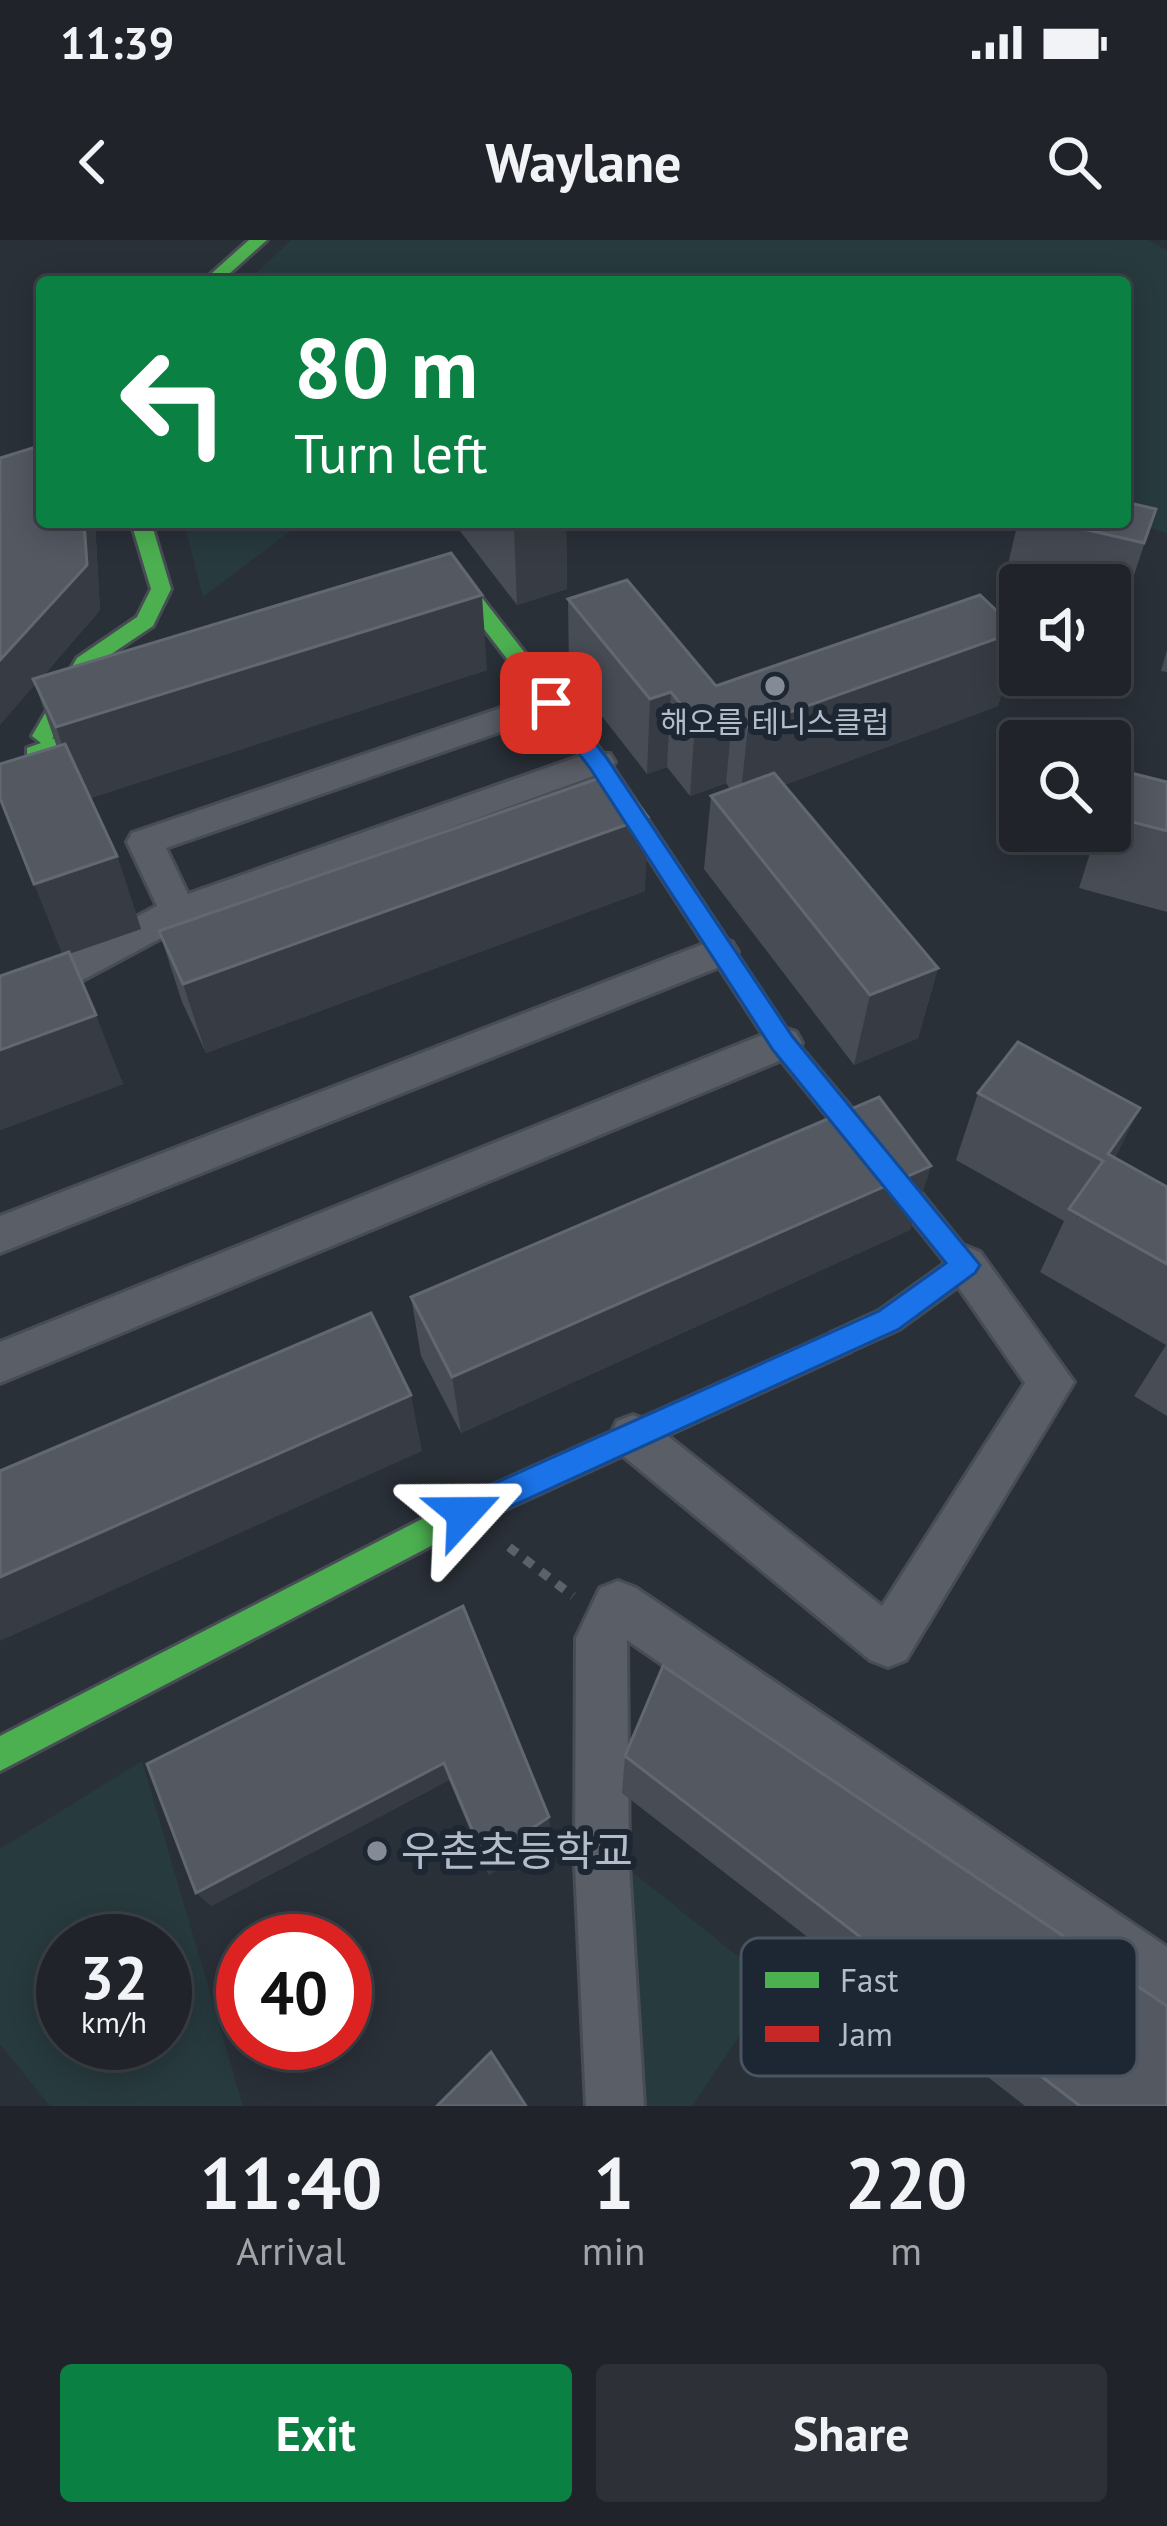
<!DOCTYPE html>
<meta charset="utf-8">
<style>
:root{--surface:#20242a;--page:#2d3036;--text:#f1f3f6;--muted:#a2a4a8;--line:#3d4147;--accent:#0b8043}
body{margin:0;font-family:"PT Sans","Noto Sans KR",sans-serif;background:var(--page);color:var(--text);height:100vh;display:flex;flex-direction:column;font-size:45px;white-space:nowrap}
*{box-sizing:border-box;margin:0}
p{font-size:39px;color:var(--muted)}
.icon{flex:none;width:66px;height:66px;fill:none;stroke:currentColor;stroke-width:2;stroke-linecap:round;stroke-linejoin:round}
.map{position:relative;height:1866px;overflow:hidden}
.side{display:flex;flex-direction:column;background:var(--surface);flex:1}
.side>*{flex:none}
.guide{position:absolute;left:36px;top:36px;width:1095px;height:252px;border-radius:12px;box-shadow:0 6px 30px #0003,0 0 0 3px var(--line);background:#0b8043;color:#fff;overflow:hidden}
.controls{position:absolute;left:999px;top:324px;display:grid;gap:24px}
.controls a{display:grid;place-items:center;width:132px;height:132px;border-radius:12px;background:var(--surface);box-shadow:0 6px 30px #0003,0 0 0 3px var(--line);font-size:60px}
.speed{position:absolute;left:36px;top:1674px;display:flex;gap:24px;font-size:60px;font-weight:700;text-align:center}
.speed>*{display:grid;place-content:center;width:156px;height:156px;border-radius:50%;background:var(--surface);box-shadow:0 6px 30px #0003,0 0 0 3px var(--line);line-height:1}
.speed small{font-size:30px;font-weight:400}
.speed .limit{border:18px solid #d22;background:#fff;color:#111}
.pin{position:absolute;display:grid;place-items:center;width:102px;height:102px;color:#fff;margin:-51px;border-radius:24px;box-shadow:0 6px 18px #0006}
.me{position:absolute;width:132px;margin:-66px;rotate:66deg;stroke-linejoin:round;filter:drop-shadow(0 0 9px #0008)}
.turn{display:flex;align-items:center;gap:42px;height:252px;padding:0 60px;font-size:54px}
.turn .icon{width:156px;height:156px;stroke-width:2.5}
.turn b{display:block;font-size:84px;line-height:102px}
.eta{display:flex;justify-content:space-evenly;align-items:center;height:204px;text-align:center}
.eta b{font-size:72px;font-weight:600;line-height:84px}
.button{display:flex;gap:24px;margin-top:auto;padding:24px 60px}
.button a{flex:1;height:138px;border-radius:12px;background:var(--accent);color:#fff;font-size:48px;font-weight:600;line-height:138px;text-align:center}
.button a+a{background:var(--page);color:var(--text)}
.status{display:flex;justify-content:space-between;align-items:center;height:84px;padding:0 60px;background:var(--surface);direction:ltr}
.status svg{height:33px;fill:currentColor}
header{display:flex;justify-content:space-between;align-items:center;height:156px;padding:0 60px;background:var(--surface);font-size:54px;font-weight:600}
.map>svg:first-child{display:block}
.green{fill:#273a3e;fill-rule:evenodd}
.lines{fill:none;stroke-linecap:round;stroke-linejoin:round}
.street-casing{stroke:#484c55;stroke-width:6}
.fast-casing{stroke:#484c55;stroke-width:6}
.jam-casing{stroke:#484c55;stroke-width:6}
.path{stroke:#5c6268;stroke-width:9;stroke-dasharray:10 10;stroke-linecap:butt}
.street{fill:#5a5e66;fill-rule:evenodd}
.fast{fill:#4caf50;fill-rule:evenodd}
.jam{fill:#c62828;fill-rule:evenodd}
.wall{fill:#474c55}
.shaded-wall{fill:#373c44}
.building{fill:#535861;stroke:#626872;stroke-width:3}
.route{fill:#1a73e8;stroke:#114b97;stroke-width:3}
.poi-dot{fill:#848b96;stroke:#1d2633;stroke-width:4.5}
.labels{text-anchor:middle;stroke-width:12;stroke-linejoin:round;paint-order:stroke}
.far-poi-label{font-size:30px;fill:#b4bcc9;stroke:#1d2633}
.near-poi-label{font-size:42px;fill:#b4bcc9;stroke:#1d2633;text-anchor:start}
.key{fill:#1d2633;stroke:#4a5360;stroke-width:3}
.key-label{font-size:33px;fill:#b4bcc9}
</style>
<div class="status"><b>11:39</b><svg viewBox="0 0 49 12"><path d="M0 12V9h3v3zM5 12V6h3v6zM10 12V3h3v9zM15 12V0h3v12zM26 1h20v11H26zM47 4h2v5h-2z"/></svg></div>
<header><svg class="icon" aria-label="back" viewBox="0 0 24 24"><path d="M15 5l-7 7 7 7"/></svg>Waylane<svg class="icon" aria-label="search" viewBox="0 0 24 24"><circle cx="10" cy="10" r="6"/><path d="M15 15l6 6"/></svg></header>
<div class="map">
<svg width="1167" height="1866" viewBox="0 0 1167 1866">
<rect width="100%" height="100%" fill="#2a3038"/>
<path class="green" d="M 291,0 L 1148,0 L 1167,10 L 1167,293 L 1125,280 L 1125,42 L 247,42 Z
M 184,282 L 302,282 L 203,357 Z
M 142,1521 L 243,1866 L 50,1866 L 0,1804 L 0,1609 ZM 165,1701 L 165,1803 L 63,1803 L 63,1701 Z
M 630,1630 L 774,1745 L 692,1866 L 641,1866 Z"/>
<g class="lines">
<defs>
<path id="street" d="M 551,451 L 563,454 L 568,462 L 563,470 L 166,608 L 188,654 L 586,514 L 610,514 L 615,522 L 610,530 L 191,682 L 53,756 L 0,774 L 0,744 L 25,736 L 157,666 L 127,602 L 132,593 Z
M 719,698 L 732,702 L 738,712 L 732,722 L 0,1013 L 0,976 Z
M 782,787 L 796,792 L 802,803 L 796,814 L 0,1143 L 0,1102 Z
M 965,1006 L 980,1012 L 1074,1142 L 906,1420 L 888,1427 L 870,1420 L 617,1211 L 610,1196 L 617,1181 L 633,1175 L 649,1181 L 882,1366 L 1025,1143 L 943,1025 L 950,1012 Z
M 618,1341 L 636,1348 L 1167,1707 L 1167,1768 L 1147,1760 L 627,1400 L 629,1625 L 644,1866 L 586,1866 L 575,1625 L 576,1398 L 600,1348 Z"/>
<path id="fast" d="M 249,0 L 267,0 L 220,42 L 202,42 Z
M 131,282 L 151,282 L 171,349 L 153,386 L 92,427 L 52,499 L 131,472 L 142,479 L 139,484 L 43,518 L 27,518 L 27,508 L 41,503 L 32,496 L 77,418 L 137,377 L 151,349 Z
M 472,353 L 479,354 L 606,517 L 791,796 L 883,906 L 887,914 L 883,922 L 865,922 L 773,810 L 590,527 L 468,368 L 414,386 L 404,379 Z
M 841,1089 L 851,1093 L 855,1102 L 851,1111 L 475,1283 L 0,1531 L 0,1496 L 453,1263 Z"/>
<path id="jam" d="M 874,903 L 883,906 L 979,1025 L 975,1034 L 899,1089 L 841,1115 L 831,1111 L 827,1102 L 831,1093 L 879,1071 L 946,1023 L 865,922 L 861,914 L 865,906 Z"/>
</defs>
<use href="#street" class="street-casing"/>
<use href="#fast" class="fast-casing"/>
<use href="#jam" class="jam-casing"/>
<path class="path" d="M 509,1307 L 573,1356"/>
<use href="#street" class="street"/>
<use href="#fast" class="fast"/>
<use href="#jam" class="jam"/>
</g>
<path class="wall" d="M 1156,269 L 1120,377 L 1110,375 L 1110,345 L 1020,345 L 1020,354 L 1002,349 L 1018,282 L 1125,282 Z
M 42,282 L 95,282 L 100,370 L 43,436 L 487,430 L 90,558 L 117,616 L 141,689 L 69,714 L 123,844 L 0,890 L 0,736 L 63,714 L 0,559 L 57,507 L 35,444 Z
M 453,282 L 566,282 L 567,349 L 517,365 Z
M 568,359 L 716,446 L 1018,391 L 998,466 L 784,545 L 938,728 L 918,798 L 854,825 L 704,629 L 711,556 L 730,549 L 726,543 L 690,556 L 667,527 L 647,534 L 569,434 Z
M 1167,410 L 1167,432 L 1161,431 Z
M 1119,530 L 1167,542 L 1167,672 L 1079,648 L 1097,591 L 1110,591 L 1110,555 Z
M 645,651 L 206,813 L 182,762 L 159,691 Z
M 978,853 L 1115,918 L 1167,947 L 1167,1176 L 1134,1156 L 1166,1105 L 1040,1032 L 1064,981 L 956,920 Z
M 931,926 L 910,990 L 461,1193 L 421,1116 L 411,1057 Z
M 463,1366 L 551,1593 L 489,1635 L 449,1540 L 211,1666 Z
M 625,1516 L 1167,1866 L 1025,1866 L 622,1553 Z"/>
<path class="shaded-wall" d="M 84,282 L 95,282 L 100,370 L 0,485 L 0,420 Z
M 528,282 L 566,282 L 567,349 L 517,365 L 514,289 Z
M 482,355 L 487,430 L 82,561 L 56,487 Z
M 1018,391 L 998,466 L 740,561 L 748,487 Z
M 671,452 L 667,527 L 647,534 L 650,459 Z
M 733,469 L 726,543 L 690,556 L 695,482 Z
M 648,577 L 645,651 L 206,813 L 183,744 Z
M 117,616 L 141,689 L 63,716 L 34,644 Z
M 938,728 L 918,798 L 854,825 L 870,755 Z
M 96,775 L 123,844 L 0,890 L 0,810 Z
M 1140,868 L 1107,934 L 1077,979 L 1108,914 Z
M 931,926 L 910,990 L 461,1193 L 452,1137 Z
M 411,1155 L 422,1211 L 0,1401 L 0,1337 Z
M 444,1523 L 449,1540 L 211,1666 L 196,1653 Z
M 549,1577 L 551,1593 L 489,1635 L 485,1620 Z"/>
<path class="building" d="M 42,205 L 42,282 L 84,282 L 87,325 L 0,420 L 0,218 Z
M 1125,262 L 1156,269 L 1144,303 L 1053,282 L 1125,282 Z
M 509,282 L 537,282 L 514,289 Z
M 451,313 L 482,355 L 56,487 L 33,439 Z
M 627,340 L 716,446 L 980,355 L 1018,391 L 748,487 L 733,469 L 695,482 L 671,452 L 650,459 L 568,359 Z
M 65,504 L 117,616 L 34,644 L 0,558 L 0,524 Z
M 1119,530 L 1167,542 L 1167,591 L 1110,576 L 1110,560 Z
M 614,533 L 648,577 L 183,744 L 159,691 Z
M 774,533 L 938,728 L 870,755 L 711,556 Z
M 69,712 L 96,775 L 0,810 L 0,736 Z
M 1018,802 L 1140,868 L 1108,914 L 1167,947 L 1167,1024 L 1069,969 L 1103,921 L 978,853 Z
M 879,857 L 931,926 L 452,1137 L 411,1057 Z
M 371,1073 L 411,1155 L 0,1337 L 0,1231 Z
M 463,1366 L 549,1577 L 485,1620 L 444,1523 L 196,1653 L 147,1524 Z
M 663,1426 L 1167,1766 L 1167,1866 L 1080,1866 L 625,1516 Z
M 491,1812 L 526,1866 L 437,1866 Z"/>
<path class="route" d="M 551,455 L 559,457 L 606,517 L 792,796 L 980,1025 L 975,1033 L 899,1089 L 464,1288 L 453,1283 L 448,1273 L 453,1262 L 879,1071 L 946,1023 L 773,810 L 590,528 L 544,468 L 540,463 Z"/>
<g class="poi-dot">
<circle cx="775" cy="446" r="12"/>
<circle cx="377" cy="1611" r="12"/>
</g>
<g class="labels">
<g class="far-poi-label">
<text x="775" y="493">해오름 테니스클럽</text>
</g>
<g class="near-poi-label">
<text x="401" y="1626">우촌초등학교</text>
</g>
</g>
<rect x="741" y="1698" width="396" height="138" rx="18" class="key"/>
<rect x="765" y="1732" width="54" height="16" fill="#4caf50"/>
<rect x="765" y="1786" width="54" height="16" fill="#c62828"/>
<g class="key-label">
<text x="840" y="1752">Fast</text>
<text x="840" y="1806">Jam</text>
</g>
</svg>
<div class="controls">
<a><svg class="icon" aria-label="sound" viewBox="0 0 24 24"><path d="M4 9h4l5-4v14l-5-4H4zM17 9q2 3 0 6"/></svg></a>
<a><svg class="icon" aria-label="search" viewBox="0 0 24 24"><circle cx="10" cy="10" r="6"/><path d="M15 15l6 6"/></svg></a>
</div>
<div class="speed"><div>32<small>km/h</small></div><div class="limit">40</div></div>
<div class="pin" style="left:551px;top:463px;background:#d93025"><svg class="icon" aria-label="arrive" viewBox="0 0 24 24"><path d="M6 21V4h12l-3 4 3 4H6"/></svg></div>
<svg class="me" style="left:464px;top:1273px" viewBox="-20 -20 40 40"><path d="M0-17L14 15 0 8-14 15z" fill="#1a73e8" stroke="#fff" stroke-width="4"/></svg>
<div class="guide">
<div class="turn"><svg class="icon" aria-label="left" viewBox="0 0 24 24"><path d="M17 20v-9H6M10 6l-5 5 5 5"/></svg><div><b>80 m</b>Turn left</div></div>
</div>
</div>
<section class="side">
<div class="eta">
<div><b>11:40</b><p>Arrival</p></div>
<div><b>1</b><p>min</p></div>
<div><b>220</b><p>m</p></div>
</div>
<div class="button"><a>Exit</a><a>Share</a></div>
</section>
